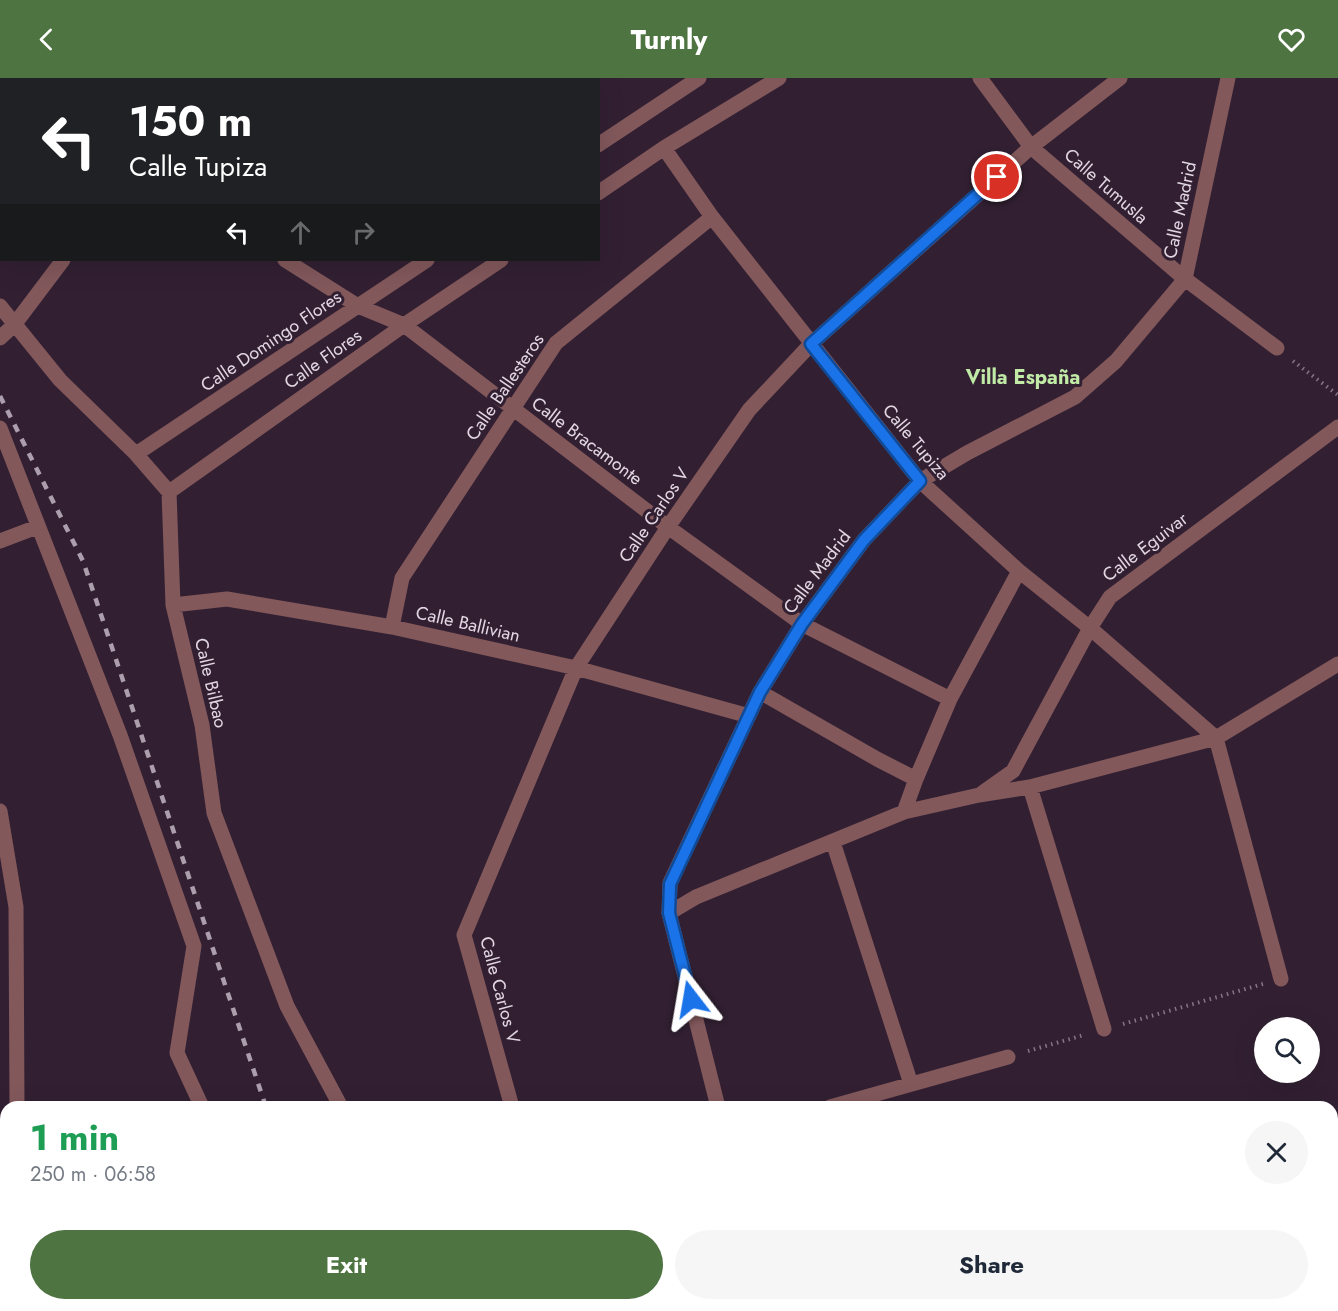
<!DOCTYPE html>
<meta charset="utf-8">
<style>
:root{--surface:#fff;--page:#f6f6f7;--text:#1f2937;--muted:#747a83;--accent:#4d7441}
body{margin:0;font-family:Jost,sans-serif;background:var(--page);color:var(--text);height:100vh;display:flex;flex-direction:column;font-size:22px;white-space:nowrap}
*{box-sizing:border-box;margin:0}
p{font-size:20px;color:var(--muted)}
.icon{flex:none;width:33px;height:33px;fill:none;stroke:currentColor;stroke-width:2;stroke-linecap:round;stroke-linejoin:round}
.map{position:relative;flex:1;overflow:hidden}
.side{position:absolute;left:0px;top:1023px;width:1338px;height:210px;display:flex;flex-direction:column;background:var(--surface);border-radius:18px 18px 0 0;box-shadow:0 6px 24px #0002}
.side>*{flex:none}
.top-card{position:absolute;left:0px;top:0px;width:600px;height:183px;box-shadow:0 6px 24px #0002;background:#202124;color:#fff;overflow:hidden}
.tools{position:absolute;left:1254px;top:939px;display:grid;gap:12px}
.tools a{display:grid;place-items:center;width:66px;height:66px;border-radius:50%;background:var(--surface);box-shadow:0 6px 24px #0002;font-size:30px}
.pin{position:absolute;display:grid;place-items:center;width:51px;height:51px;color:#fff;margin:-26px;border:3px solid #fff;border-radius:50%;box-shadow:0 2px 6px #0007}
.me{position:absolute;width:66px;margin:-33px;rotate:346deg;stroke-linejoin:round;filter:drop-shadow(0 0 4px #0008)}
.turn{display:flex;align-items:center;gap:21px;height:126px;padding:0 30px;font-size:27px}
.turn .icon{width:78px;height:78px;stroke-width:2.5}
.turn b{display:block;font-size:42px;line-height:51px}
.lanes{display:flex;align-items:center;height:57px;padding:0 30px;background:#0003;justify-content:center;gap:30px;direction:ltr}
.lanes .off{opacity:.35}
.round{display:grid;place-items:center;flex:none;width:63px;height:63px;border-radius:32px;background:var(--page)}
.headline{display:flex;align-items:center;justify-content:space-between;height:102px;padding:0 30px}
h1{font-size:36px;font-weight:700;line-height:45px;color:#1e9e55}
.action{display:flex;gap:12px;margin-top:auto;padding:12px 30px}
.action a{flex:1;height:69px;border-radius:36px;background:var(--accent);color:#fff;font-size:24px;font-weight:700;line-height:69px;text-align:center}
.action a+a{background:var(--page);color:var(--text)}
header{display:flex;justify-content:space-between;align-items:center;height:78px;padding:0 30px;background:var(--accent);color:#fff;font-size:27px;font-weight:700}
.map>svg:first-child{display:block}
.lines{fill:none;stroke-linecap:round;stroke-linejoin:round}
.stream{stroke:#444e5f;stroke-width:8}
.path{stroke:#857685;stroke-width:4;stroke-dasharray:1.5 4.5;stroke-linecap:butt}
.minor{stroke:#82585b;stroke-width:15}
.highway{stroke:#f4a1a8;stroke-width:18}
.rail{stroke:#ac9eac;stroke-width:4.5;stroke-dasharray:8 8;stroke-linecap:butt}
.route-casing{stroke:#114b97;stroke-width:15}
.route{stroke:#1a73e8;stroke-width:10}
.labels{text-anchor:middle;stroke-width:6;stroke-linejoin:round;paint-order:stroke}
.street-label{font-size:18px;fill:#e3d7e3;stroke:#322032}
.neighbourhood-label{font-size:20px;font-weight:bold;fill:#c0eaa6;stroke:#322032}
</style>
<header><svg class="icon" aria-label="back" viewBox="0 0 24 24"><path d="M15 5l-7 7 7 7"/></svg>Turnly<svg class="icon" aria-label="heart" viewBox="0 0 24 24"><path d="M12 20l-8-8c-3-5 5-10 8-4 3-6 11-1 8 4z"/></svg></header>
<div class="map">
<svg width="1338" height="1233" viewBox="0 0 1338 1233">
<rect width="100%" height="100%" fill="#322032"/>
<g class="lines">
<path class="stream" d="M 1237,1029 L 1239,1029
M 1332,1056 L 1338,1055
M 430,1230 L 436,1233
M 836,1233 L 863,1227"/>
<path class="path" d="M 1293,283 L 1338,317
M 1123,946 L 1263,906
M 1028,973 L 1084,957"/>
<path class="minor" d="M 980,0 L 1031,69 L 1185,201 L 1277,270
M 185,2 L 185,0
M 206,2 L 221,0
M 598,67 L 699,0
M 664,70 L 712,139 L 920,403 L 1019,493 L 1090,550 L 1216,660
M 598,115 L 664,70 L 779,0
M 285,182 L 358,228 L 404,247 L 668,449 L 802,546 L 950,621 L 916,701 L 904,734
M 0,228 L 60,302 L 136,376 L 169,414 L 173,527 L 202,647 L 214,735 L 287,928 L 341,1029
M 0,260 L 14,247 L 63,182
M 0,350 L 120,657 L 194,868 L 177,975 L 202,1029
M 136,376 L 427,182
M 169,414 L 404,247 L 501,182
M 0,463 L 37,449
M 173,527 L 227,521 L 392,549 L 576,590 L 749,638
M 392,549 L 402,500 L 556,265 L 712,139
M 760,614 L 877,681 L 916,701
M 950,621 L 1019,493
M 1216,660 L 1281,901
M 1030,709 L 1104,951
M 982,715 L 1013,693 L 1090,550 L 1110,519 L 1338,349
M 0,733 L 16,829 L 17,1029
M 833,764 L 911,1006
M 669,835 L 696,819 L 904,734 L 979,717 L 1030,709 L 1216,660 L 1338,586
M 512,1029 L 464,857 L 576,590 L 668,449 L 749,332 L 811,266 L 1031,69 L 1120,0
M 718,1029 L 669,835 L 670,805 L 760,614 L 802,546 L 864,462 L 920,403 L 967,375 L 1075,319 L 1116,283 L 1185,201 L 1228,0
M 830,1029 L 1008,979
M 0,1048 L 6,1047
M 90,1227 L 95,1233
M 520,1227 L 527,1233
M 714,1227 L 723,1233"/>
<path class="highway" d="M 54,2 L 55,0
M 130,2 L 131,0
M 0,58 L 2,57
M 0,118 L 2,120
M 0,141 L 2,140"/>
<path class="rail" d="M 0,318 L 83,483 L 266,1029
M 344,1227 L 347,1233"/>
</g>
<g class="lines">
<defs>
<path id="route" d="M 691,921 L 669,835 L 670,806 L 760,614 L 802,546 L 864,462 L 920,403 L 811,266 L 997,99"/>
</defs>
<use href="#route" class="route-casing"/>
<use href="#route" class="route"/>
</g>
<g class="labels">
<g class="street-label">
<text transform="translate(1106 108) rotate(41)" y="6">Calle Tumusla</text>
<text transform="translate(1180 132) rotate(-78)" y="6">Calle Madrid</text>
<text transform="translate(271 263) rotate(-34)" y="6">Calle Domingo Flores</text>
<text transform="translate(323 281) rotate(-35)" y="6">Calle Flores</text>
<text transform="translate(505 309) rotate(-56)" y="6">Calle Ballesteros</text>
<text transform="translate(587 363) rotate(37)" y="6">Calle Bracamonte</text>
<text transform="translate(916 364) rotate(50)" y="6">Calle Tupiza</text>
<text transform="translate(654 437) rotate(-56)" y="6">Calle Carlos V</text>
<text transform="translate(1145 469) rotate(-37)" y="6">Calle Eguivar</text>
<text transform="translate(817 494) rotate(-53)" y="6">Calle Madrid</text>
<text transform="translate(468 546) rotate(13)" y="6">Calle Ballivian</text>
<text transform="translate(211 605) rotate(77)" y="6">Calle Bilbao</text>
<text transform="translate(500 912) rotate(75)" y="6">Calle Carlos V</text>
</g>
<g class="neighbourhood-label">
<text x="1023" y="306">Villa España</text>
</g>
</g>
</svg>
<div class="tools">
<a><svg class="icon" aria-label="search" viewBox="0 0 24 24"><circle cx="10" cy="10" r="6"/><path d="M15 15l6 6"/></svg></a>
</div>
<div class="pin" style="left:997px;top:99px;background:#d93025"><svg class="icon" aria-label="arrive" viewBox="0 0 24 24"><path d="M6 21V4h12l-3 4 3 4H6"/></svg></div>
<svg class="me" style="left:691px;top:921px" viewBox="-20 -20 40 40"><path d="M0-17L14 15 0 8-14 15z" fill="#1a73e8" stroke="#fff" stroke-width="4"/></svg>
<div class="top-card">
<div class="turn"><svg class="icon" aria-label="left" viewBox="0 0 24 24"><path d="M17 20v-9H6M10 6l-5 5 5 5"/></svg><div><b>150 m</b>Calle Tupiza</div></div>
<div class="lanes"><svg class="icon" aria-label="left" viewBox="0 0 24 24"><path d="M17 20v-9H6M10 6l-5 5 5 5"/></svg><svg class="icon off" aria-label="ahead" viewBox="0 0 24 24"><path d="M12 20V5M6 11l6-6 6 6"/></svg><svg class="icon off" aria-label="right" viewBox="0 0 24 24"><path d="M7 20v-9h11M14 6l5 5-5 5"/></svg></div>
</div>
<section class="side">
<div class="headline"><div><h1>1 min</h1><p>250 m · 06:58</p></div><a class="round"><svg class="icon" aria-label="close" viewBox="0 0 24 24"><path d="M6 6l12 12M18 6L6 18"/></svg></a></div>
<div class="action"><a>Exit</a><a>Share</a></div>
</section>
</div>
